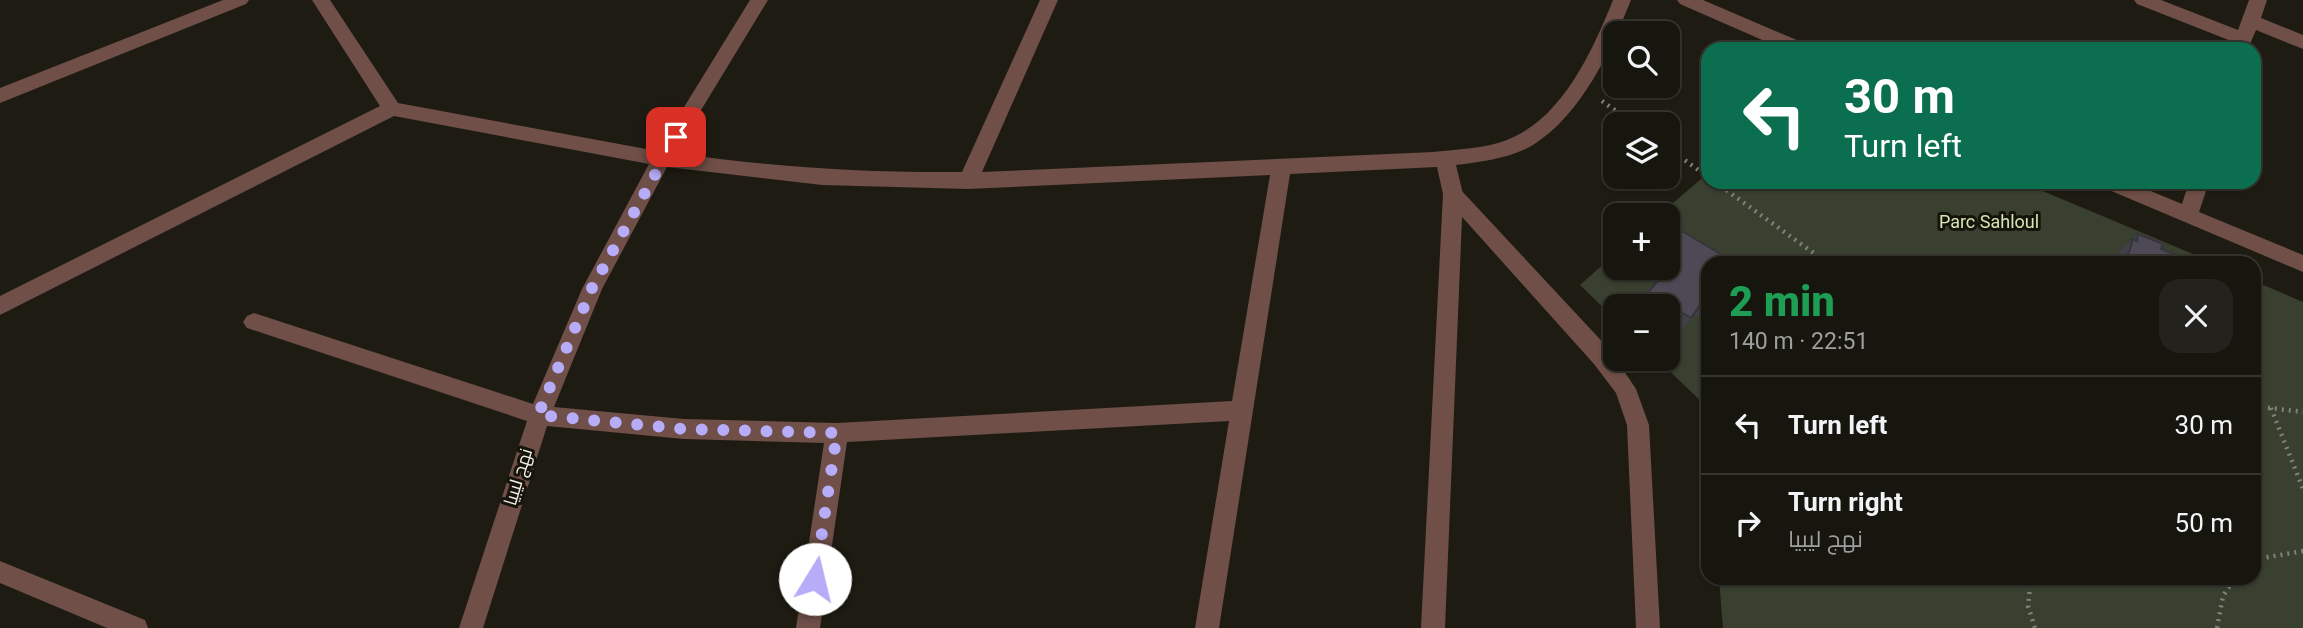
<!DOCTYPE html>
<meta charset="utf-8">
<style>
:root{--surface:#16150e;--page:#23221c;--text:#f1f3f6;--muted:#9e9f9e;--line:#35342e}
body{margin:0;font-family:Roboto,Cairo,sans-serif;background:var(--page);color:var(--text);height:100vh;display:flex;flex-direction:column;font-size:26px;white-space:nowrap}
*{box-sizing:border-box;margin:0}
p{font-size:23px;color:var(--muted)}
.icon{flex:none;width:38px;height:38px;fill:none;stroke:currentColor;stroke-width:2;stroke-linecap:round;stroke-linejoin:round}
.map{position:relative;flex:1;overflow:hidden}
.details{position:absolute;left:1701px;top:256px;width:560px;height:329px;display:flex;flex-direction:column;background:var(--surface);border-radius:21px;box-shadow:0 2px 5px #0004,0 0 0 2px var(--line)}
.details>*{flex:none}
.top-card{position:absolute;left:1701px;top:42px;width:560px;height:147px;border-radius:21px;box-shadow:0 2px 5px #0004,0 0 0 2px var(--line);background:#0b6e4f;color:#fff;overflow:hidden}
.controls{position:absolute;left:1603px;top:21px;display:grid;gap:14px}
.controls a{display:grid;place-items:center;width:77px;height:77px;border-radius:14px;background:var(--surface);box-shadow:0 2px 5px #0004,0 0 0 2px var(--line);font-size:35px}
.pin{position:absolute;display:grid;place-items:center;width:60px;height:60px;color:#fff;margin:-30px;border-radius:14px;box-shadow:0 4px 10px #0006}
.me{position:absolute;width:77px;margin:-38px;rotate:9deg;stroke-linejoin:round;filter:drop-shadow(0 0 5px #0008)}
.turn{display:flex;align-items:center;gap:24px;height:147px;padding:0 28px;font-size:32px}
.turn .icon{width:91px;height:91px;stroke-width:2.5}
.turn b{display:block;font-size:49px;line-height:60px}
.round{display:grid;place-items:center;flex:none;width:74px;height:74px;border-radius:21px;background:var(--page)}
.overview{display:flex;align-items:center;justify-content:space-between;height:119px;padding:0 28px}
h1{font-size:42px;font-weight:800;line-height:52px;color:#1e9e55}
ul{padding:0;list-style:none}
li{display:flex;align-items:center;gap:21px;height:98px;padding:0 28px;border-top:2px solid var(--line)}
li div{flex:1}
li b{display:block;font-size:26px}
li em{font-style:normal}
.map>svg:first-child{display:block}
.green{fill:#394030}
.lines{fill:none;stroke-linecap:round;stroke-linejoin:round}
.path{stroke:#828078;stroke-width:4.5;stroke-dasharray:2 5;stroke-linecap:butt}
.lane{fill:#6f4f48;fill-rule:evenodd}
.street{fill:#6f4f48;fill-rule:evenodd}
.wall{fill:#424049}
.building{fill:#4d4a55;stroke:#36343c;stroke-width:2}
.route{stroke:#b6acf8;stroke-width:12;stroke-dasharray:0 21.6}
.labels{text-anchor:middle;stroke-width:6;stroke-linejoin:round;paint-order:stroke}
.park-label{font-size:18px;fill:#d3e7b4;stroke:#15130a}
.street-label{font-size:18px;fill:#f1f0e9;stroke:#15130a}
</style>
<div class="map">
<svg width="2303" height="628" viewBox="0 0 2303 628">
<rect width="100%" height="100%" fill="#1e1c12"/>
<path class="green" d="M 1708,173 L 1708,182 L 2021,182 L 2212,262 L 1708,262 L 1708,427 L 1706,406 L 1657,359 L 1668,359 L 1668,306 L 1615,306 L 1615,319 L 1580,285 L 1615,254 L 1615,268 L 1668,268 L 1668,215 L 1659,215 Z
M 2254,281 L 2303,302 L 2303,628 L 1723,628 L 1719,578 L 2254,578 Z"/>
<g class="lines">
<path class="path" d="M 1602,101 L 1634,124
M 1668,148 L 1708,177
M 1715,182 L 1826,262
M 2254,406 L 2303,412
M 2271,408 L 2303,489
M 2254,563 L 2263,558 L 2303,551
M 2031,578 L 2028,606 L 2035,628
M 2217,628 L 2223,596 L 2235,578"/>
<path class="lane" d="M 1453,186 L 1460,189 L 1610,350 L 1636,389 L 1649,425 L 1660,628 L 1636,628 L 1627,425 L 1616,393 L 1594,364 L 1446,199 L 1443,194 L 1446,189 Z"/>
<path class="street" d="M 223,0 L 249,0 L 246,4 L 0,103 L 0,88 Z
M 312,0 L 330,0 L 398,103 L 657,151 L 750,0 L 768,0 L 675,153 C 771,167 866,173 962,172 L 1040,0 L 1058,0 L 982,172 L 1433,152 C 1457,149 1484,149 1507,140 C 1562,119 1593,50 1613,0 L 1631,0 C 1611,50 1582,114 1533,145 C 1511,158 1481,162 1456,165 L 1463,194 L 1445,628 L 1421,628 L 1443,194 L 1437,167 L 1290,174 L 1219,628 L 1195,628 L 1229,421 L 847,442 L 820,628 L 796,628 L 824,443 L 684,439 L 547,426 L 483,628 L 459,628 L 527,421 L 247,328 L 243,322 L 247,316 L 254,313 L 533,404 L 582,289 L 649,164 L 394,116 L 0,315 L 0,296 L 380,106 ZM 667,167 L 822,185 L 968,189 L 1270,175 L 1232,401 L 837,423 L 684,419 L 554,407 L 602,289 Z
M 1677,0 L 1703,0 L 1806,44 L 1809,49 L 1783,49 L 1680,4 Z
M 2134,0 L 2161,0 L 2238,30 L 2249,0 L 2267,0 L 2261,18 L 2303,35 L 2303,49 L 2256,30 L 2250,44 L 2244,46 L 2137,4 Z
M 2099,182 L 2129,182 L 2182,204 L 2189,182 L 2209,182 L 2199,212 L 2303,255 L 2303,272 L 2102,187 Z
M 0,561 L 145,620 L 148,628 L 107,628 L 0,583 Z"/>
</g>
<path class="wall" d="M 2138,234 L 2161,249 L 2194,262 L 2117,262 L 2120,251 Z
M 1668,250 L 1708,262 L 1708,322 L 1694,314 L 1684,329 L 1668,320 L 1668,306 L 1645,306 L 1642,305 L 1661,275 L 1654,271 L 1656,268 L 1668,268 Z"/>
<path class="building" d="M 1682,231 L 1734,262 L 1708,262 L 1708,306 L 1702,302 L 1691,318 L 1648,293 L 1668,268 L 1669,264 L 1668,264 L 1668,250 Z
M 2138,234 L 2163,244 L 2161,249 L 2194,262 L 2134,262 L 2127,259 L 2133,239 L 2137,241 Z"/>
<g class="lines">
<path class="route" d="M 676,137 L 592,288 L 538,415 L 684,429 L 837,433 L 815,579"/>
</g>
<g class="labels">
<g class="park-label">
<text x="1989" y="228">Parc Sahloul</text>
</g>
<g class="street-label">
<text transform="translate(518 477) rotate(-73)" y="6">نهج ليبيا</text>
</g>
</g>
</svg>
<div class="controls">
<a><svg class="icon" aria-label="search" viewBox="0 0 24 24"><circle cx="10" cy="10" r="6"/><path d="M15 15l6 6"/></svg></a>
<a><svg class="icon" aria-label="layers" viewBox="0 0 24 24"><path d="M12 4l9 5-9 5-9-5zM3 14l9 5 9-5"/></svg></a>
<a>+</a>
<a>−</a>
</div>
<div class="pin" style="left:676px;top:137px;background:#d93025"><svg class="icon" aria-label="arrive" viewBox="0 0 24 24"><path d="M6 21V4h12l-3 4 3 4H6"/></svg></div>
<svg class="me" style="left:815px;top:579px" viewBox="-20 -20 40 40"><circle r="19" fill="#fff"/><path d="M0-13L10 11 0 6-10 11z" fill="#b6acf8"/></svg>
<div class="top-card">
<div class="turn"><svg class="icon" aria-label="left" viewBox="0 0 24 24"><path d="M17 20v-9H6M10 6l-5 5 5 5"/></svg><div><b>30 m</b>Turn left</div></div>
</div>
<section class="details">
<div class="overview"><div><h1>2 min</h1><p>140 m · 22:51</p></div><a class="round"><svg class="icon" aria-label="close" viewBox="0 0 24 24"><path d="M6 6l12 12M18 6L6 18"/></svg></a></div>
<ul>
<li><svg class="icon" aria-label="left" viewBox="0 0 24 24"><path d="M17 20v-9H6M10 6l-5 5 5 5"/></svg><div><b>Turn left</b></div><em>30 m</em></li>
<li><svg class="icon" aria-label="right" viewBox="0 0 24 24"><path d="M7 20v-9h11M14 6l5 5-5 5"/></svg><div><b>Turn right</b><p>نهج ليبيا</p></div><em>50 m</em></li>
</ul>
</section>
</div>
